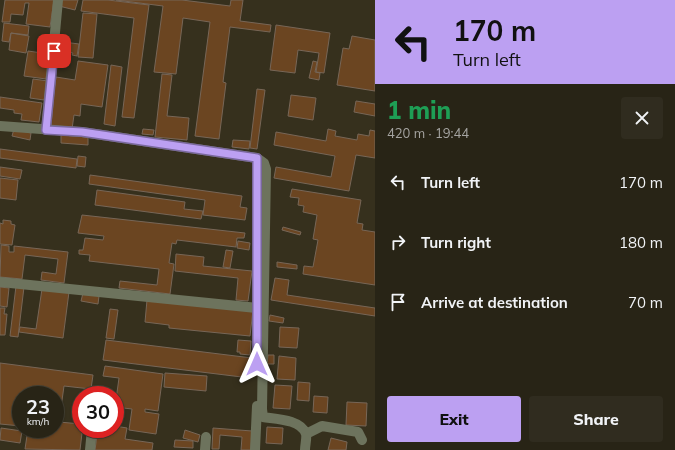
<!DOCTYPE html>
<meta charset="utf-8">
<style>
:root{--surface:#282416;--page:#302c1f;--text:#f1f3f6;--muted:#a5a4a1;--line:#444135;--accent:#bca0f2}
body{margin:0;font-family:Mulish,sans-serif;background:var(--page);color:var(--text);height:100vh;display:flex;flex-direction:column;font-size:15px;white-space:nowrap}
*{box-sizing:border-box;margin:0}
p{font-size:13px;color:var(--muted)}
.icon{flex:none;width:22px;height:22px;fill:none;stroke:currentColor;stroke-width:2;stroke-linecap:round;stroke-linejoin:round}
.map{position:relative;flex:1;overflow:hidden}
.panel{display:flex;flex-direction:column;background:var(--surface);width:300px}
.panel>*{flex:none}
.top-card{background:#bca0f2;color:#111;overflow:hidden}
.speed{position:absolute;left:12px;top:386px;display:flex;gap:8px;font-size:20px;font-weight:700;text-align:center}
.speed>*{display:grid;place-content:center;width:52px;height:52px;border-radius:50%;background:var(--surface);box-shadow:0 1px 3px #0004,0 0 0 1px var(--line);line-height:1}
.speed small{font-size:10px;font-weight:400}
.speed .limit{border:6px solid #d22;background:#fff;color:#111}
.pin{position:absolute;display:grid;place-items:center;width:34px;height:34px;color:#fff;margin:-17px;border-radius:8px;box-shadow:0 2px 6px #0006}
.me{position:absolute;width:44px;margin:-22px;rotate:0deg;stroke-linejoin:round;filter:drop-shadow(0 0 3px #0008)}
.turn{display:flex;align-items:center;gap:14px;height:84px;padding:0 12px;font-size:18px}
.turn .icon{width:52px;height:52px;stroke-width:2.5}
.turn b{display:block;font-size:28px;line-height:34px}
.round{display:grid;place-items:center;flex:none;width:42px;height:42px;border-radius:4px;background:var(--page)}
.headline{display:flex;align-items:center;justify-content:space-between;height:68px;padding:0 12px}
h1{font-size:24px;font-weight:800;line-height:30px;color:#1e9e55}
.button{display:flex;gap:8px;margin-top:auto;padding:8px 12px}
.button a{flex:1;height:46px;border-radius:4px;background:var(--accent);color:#111;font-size:16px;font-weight:800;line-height:46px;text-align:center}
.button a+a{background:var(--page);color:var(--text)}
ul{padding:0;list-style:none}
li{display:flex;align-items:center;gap:12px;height:60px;padding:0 12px}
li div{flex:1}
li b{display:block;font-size:15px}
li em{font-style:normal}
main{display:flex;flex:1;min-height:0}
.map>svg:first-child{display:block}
.building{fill:#6b4521;stroke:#776657}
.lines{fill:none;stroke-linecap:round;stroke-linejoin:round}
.minor{stroke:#6d735d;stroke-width:10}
.route-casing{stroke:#7a689d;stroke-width:10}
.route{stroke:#bca0f2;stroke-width:7}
</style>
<main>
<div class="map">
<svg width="375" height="450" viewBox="0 0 375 450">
<rect width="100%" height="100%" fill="#36301d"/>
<path class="building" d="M 5,0 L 54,0 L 50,27 L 26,24 L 29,3 L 25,3 L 23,15 L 11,14 L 10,22 L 2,22 Z
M 60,0 L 78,0 L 75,10 L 59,6 Z
M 83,0 L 108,0 L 149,5 L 134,118 L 122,117 L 134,18 L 81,11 Z
M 116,0 L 182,0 L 230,6 L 231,0 L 243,0 L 240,21 L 271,25 L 270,32 L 230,27 L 223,82 L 226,83 L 219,139 L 195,136 L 210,22 L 183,18 L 176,74 L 154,72 L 163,6 Z
M 83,13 L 97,14 L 93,58 L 78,57 Z
M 4,23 L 29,26 L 28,35 L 11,33 L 9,42 L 2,41 Z
M 276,25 L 330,33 L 324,73 L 316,72 L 319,53 L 298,50 L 295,73 L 270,70 Z
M 11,33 L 29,36 L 26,53 L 9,50 Z
M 352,36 L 375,40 L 375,91 L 337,85 L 343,48 L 349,49 Z
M 56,41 L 79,44 L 77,56 L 72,55 L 73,53 L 55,50 Z
M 28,51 L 49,54 L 46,79 L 24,76 Z
M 78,61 L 108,65 L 102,107 L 81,104 L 80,116 L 74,115 L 72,129 L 49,126 L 56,77 L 75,80 Z
M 313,61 L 317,62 L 315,72 L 320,73 L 319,80 L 309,78 Z
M 111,65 L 122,67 L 115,126 L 104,124 Z
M 162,74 L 172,75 L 167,116 L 189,118 L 187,140 L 155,137 Z
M 33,79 L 48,81 L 44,100 L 30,98 Z
M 257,89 L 265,90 L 257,149 L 250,148 Z
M 291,95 L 316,98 L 313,120 L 288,116 Z
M 0,97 L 42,103 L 39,122 L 21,120 L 22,114 L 14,113 L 14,110 L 0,108 Z
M 356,101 L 375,104 L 375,116 L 354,112 Z
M 14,129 L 31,133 L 30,140 L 12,136 Z
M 143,129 L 154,130 L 153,135 L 142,134 Z
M 328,129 L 336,131 L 335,136 L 357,140 L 358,134 L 369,136 L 370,130 L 375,131 L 375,158 L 356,155 L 349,191 L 274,178 L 276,167 L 331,177 L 335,156 L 274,145 L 276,132 L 326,141 Z
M 61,135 L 88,137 L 88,145 L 61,143 Z
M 233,140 L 250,141 L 249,149 L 232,147 Z
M 0,149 L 77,159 L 76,168 L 0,158 Z
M 78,156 L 86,157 L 85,167 L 77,166 Z
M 0,167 L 22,170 L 20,179 L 0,176 Z
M 90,175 L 242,196 L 240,207 L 247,208 L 245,220 L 203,215 L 205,200 L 89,184 Z
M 0,178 L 18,180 L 16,200 L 0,198 Z
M 292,189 L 361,200 L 357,223 L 363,224 L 362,230 L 375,232 L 375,285 L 303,274 L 304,266 L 313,267 L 318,240 L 313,239 L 317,215 L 303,212 L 304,206 L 298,205 L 299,198 L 290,197 Z
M 97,190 L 185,202 L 184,209 L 203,211 L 201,219 L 95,205 Z
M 82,215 L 245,233 L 244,238 L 237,238 L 236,247 L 177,240 L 176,244 L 172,243 L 169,263 L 174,264 L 170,294 L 119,288 L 120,281 L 157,285 L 159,269 L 89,261 L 90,255 L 79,254 L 79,250 L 83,250 L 85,238 L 103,240 L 104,236 L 78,233 Z
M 3,220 L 11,221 L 11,224 L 15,225 L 12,245 L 0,244 L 0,223 L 3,224 Z
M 283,227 L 301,232 L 300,235 L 282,230 Z
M 238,241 L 250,243 L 249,250 L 237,248 Z
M 1,245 L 9,246 L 9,252 L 14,252 L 14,246 L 68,252 L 64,283 L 41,280 L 42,272 L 56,274 L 58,259 L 25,255 L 22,279 L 0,277 Z
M 226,250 L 233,251 L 230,268 L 223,267 Z
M 176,254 L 204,257 L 203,266 L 252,271 L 248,301 L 236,300 L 238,278 L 175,271 Z
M 277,262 L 297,265 L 297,269 L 277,267 Z
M 275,278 L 289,280 L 287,295 L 375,308 L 375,316 L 271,300 Z
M 16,286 L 24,287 L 18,337 L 10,336 Z
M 0,287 L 9,288 L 7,307 L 0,306 Z
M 42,289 L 69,292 L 63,338 L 19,332 L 20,327 L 36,329 Z
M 83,293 L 99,296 L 98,304 L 81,301 Z
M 147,300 L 253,310 L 250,336 L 169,328 L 169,325 L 145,322 Z
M 0,308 L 5,308 L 4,314 L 7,314 L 5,335 L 0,335 Z
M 110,309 L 118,310 L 114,339 L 106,338 Z
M 270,315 L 284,318 L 283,323 L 269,321 Z
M 280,327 L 299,328 L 297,348 L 279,347 Z
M 106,340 L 252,358 L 250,378 L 103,360 Z
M 238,340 L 251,341 L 250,355 L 240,354 L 240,352 L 237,352 Z
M 268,355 L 274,355 L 274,364 L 267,364 Z
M 279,356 L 296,358 L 295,380 L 277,379 Z
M 0,363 L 93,375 L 91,389 L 64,386 L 59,422 L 81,424 L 81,429 L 88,429 L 87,434 L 82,433 L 80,450 L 25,449 L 28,429 L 55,429 L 55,395 L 21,395 L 21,426 L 0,424 Z
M 105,366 L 163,374 L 158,411 L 145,409 L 145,412 L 159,414 L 156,434 L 129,430 L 132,409 L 115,407 L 119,378 L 103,376 Z
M 165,373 L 207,376 L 206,391 L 164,387 Z
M 298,382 L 310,383 L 309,401 L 297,400 Z
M 275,385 L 292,386 L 290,409 L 273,408 Z
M 314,396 L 328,397 L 327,413 L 313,412 Z
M 347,402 L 367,403 L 366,426 L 346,425 Z
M 115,426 L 127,428 L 125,439 L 153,443 L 152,450 L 95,450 L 97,435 L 105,436 L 106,429 L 115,429 Z
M 267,427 L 283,428 L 282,444 L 266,443 Z
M 1,428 L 22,431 L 20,443 L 0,440 Z
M 213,428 L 252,431 L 251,450 L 241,450 L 242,437 L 220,435 L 219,449 L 212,449 Z
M 185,430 L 200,435 L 198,442 L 183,438 Z
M 331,438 L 347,442 L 346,450 L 328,450 Z
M 175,440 L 193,441 L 193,448 L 174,447 Z"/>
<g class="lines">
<path class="minor" d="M 0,126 L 82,132 L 257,158 L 264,163 L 266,169 L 262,409 L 263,417 C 275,419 301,419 306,434 C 307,438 305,445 305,450
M 46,130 L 58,0
M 257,158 L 257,252
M 0,282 L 257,308
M 306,434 L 322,426 L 358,432 L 362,440
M 90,450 L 92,429
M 205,450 L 206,437
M 255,450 L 257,406"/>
</g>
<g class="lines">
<defs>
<path id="route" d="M 54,51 L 46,130 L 82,132 L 257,158 L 257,364"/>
</defs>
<use href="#route" class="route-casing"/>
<use href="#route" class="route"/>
</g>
</svg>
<div class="speed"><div>23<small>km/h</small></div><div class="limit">30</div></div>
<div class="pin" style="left:54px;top:51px;background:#d93025"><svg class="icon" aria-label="arrive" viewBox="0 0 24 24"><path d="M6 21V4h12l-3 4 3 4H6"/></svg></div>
<svg class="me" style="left:257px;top:364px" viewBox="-20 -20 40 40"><path d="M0-17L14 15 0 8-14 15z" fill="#bca0f2" stroke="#fff" stroke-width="4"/></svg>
</div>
<section class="panel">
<div class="top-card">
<div class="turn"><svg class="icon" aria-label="left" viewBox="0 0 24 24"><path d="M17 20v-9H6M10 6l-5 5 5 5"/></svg><div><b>170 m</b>Turn left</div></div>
</div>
<div class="headline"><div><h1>1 min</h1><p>420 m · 19:44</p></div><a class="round"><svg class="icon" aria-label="close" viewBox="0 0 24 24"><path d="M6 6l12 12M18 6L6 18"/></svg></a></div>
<ul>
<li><svg class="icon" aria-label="left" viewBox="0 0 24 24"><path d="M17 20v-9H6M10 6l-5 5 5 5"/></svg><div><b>Turn left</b></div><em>170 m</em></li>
<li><svg class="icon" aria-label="right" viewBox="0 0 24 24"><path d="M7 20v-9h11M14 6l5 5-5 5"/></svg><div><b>Turn right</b></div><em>180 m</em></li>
<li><svg class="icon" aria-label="arrive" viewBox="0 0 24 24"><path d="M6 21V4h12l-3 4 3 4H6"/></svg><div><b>Arrive at destination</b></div><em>70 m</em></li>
</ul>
<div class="button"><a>Exit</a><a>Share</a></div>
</section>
</main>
